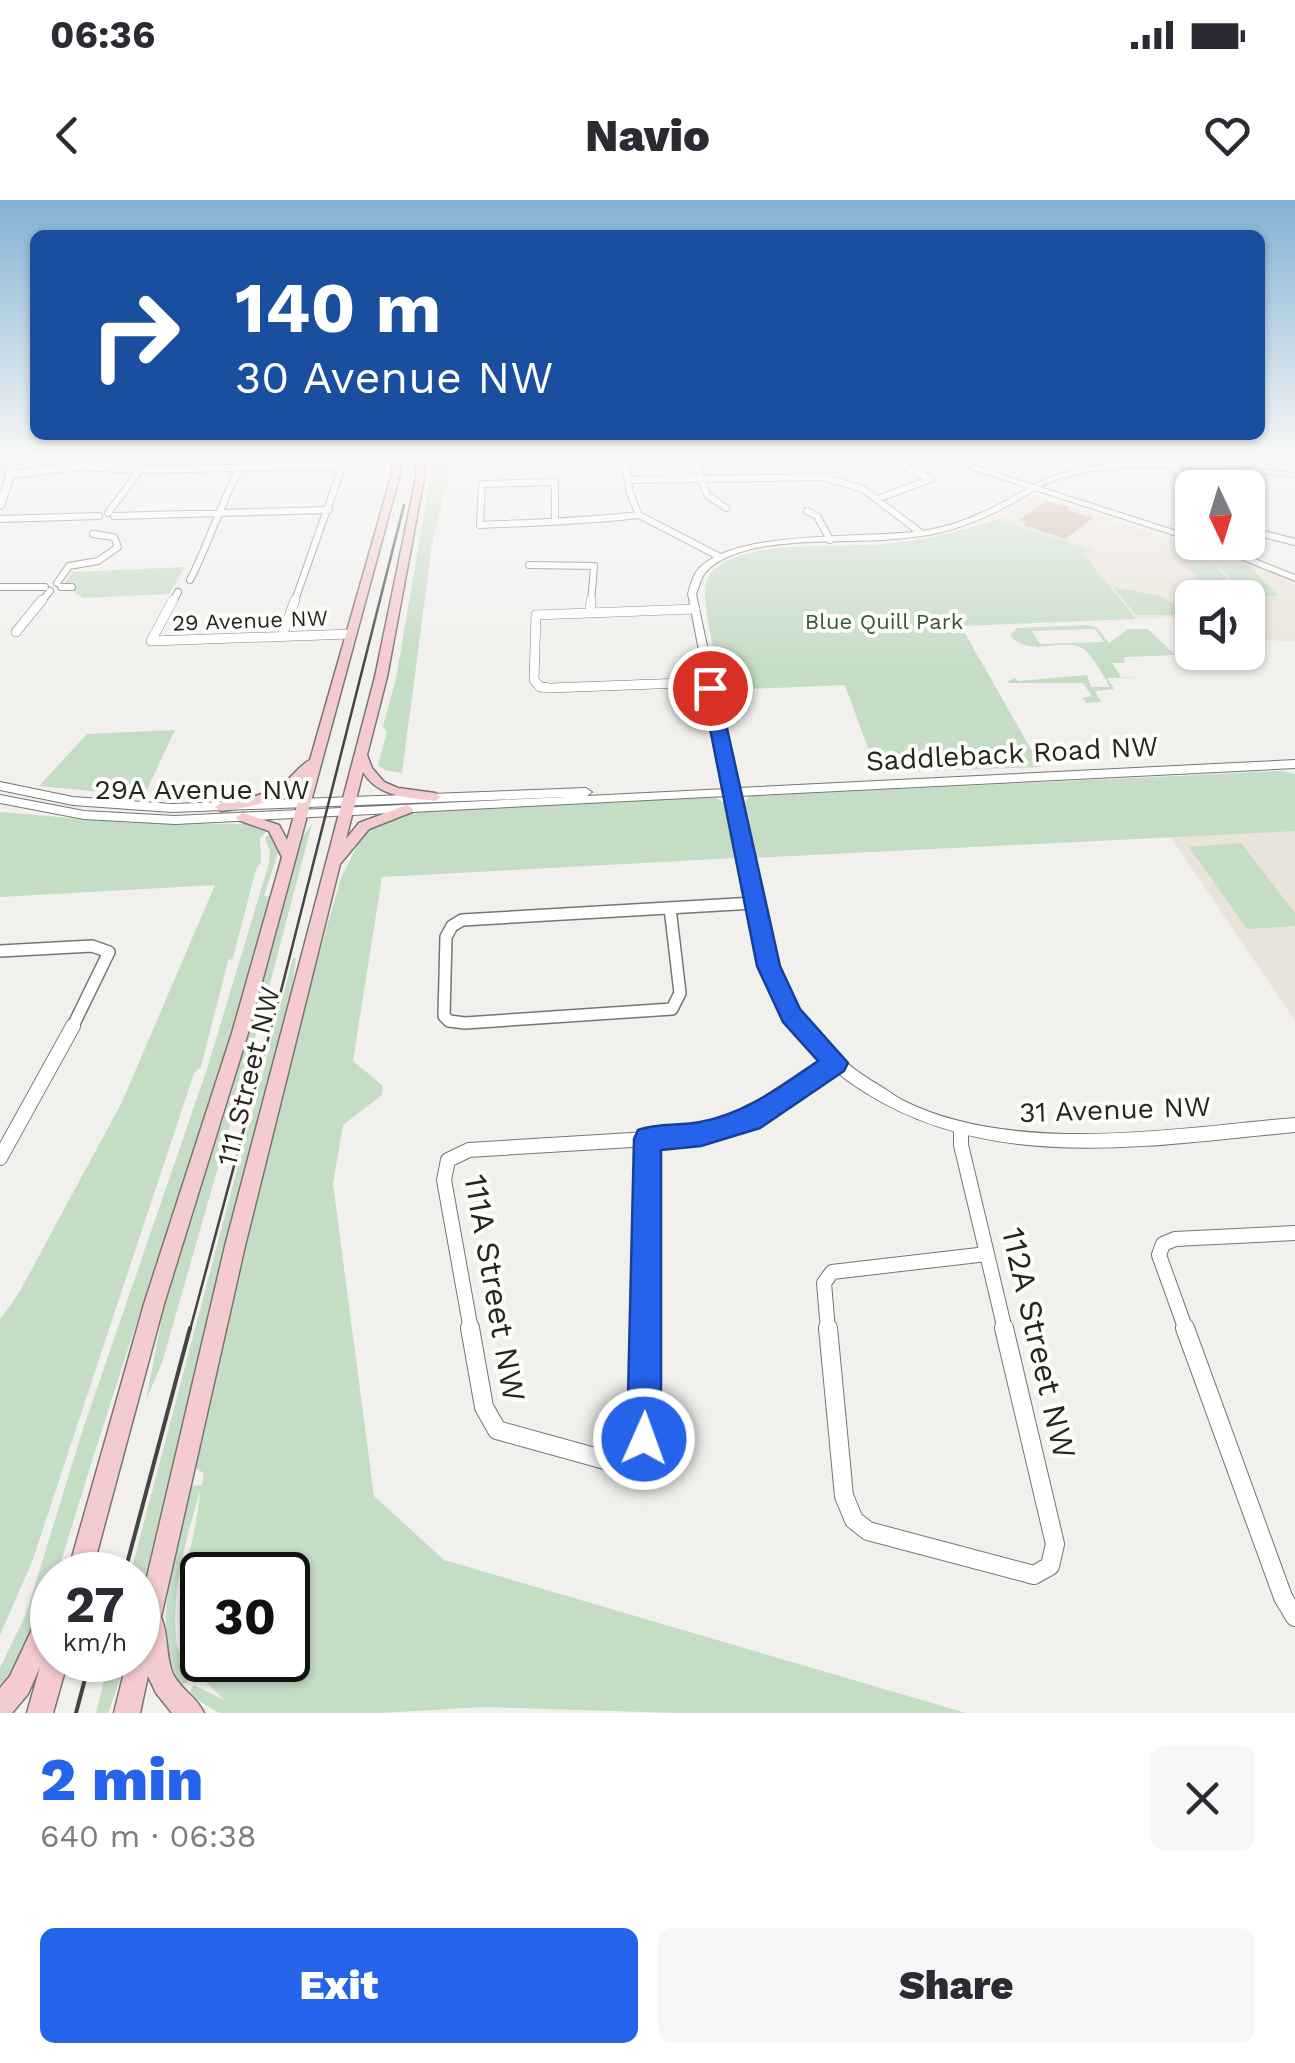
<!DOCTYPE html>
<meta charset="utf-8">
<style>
:root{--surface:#fff;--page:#f7f7f7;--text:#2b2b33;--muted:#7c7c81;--accent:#2563eb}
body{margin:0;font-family:"Work Sans",sans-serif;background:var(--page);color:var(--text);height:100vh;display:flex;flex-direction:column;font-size:38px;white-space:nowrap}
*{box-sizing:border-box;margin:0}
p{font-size:32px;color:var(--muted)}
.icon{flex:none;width:55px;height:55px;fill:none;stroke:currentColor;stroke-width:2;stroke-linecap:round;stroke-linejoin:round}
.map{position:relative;height:1513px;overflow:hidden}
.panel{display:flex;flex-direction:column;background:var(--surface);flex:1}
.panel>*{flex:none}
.guide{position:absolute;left:30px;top:30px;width:1235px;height:210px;border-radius:15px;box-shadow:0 2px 8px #0004;background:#1a4fa0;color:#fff;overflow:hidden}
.needle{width:65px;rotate:176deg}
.tools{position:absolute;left:1175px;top:270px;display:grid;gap:20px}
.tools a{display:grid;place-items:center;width:90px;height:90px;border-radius:15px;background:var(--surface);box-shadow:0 2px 8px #0004;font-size:50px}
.speed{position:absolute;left:30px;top:1352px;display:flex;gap:20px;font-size:50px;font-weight:700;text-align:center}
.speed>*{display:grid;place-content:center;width:130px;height:130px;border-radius:50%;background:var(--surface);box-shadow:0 2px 8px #0004;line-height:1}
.speed small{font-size:25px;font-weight:400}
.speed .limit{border:5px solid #111;border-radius:15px;background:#fff;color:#111}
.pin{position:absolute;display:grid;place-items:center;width:85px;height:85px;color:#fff;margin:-42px;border:5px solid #fff;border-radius:50%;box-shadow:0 2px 10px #0007}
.me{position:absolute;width:110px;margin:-55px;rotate:2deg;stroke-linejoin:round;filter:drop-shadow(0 0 8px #0008)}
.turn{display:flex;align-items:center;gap:35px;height:210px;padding:0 40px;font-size:45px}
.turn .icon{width:130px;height:130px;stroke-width:2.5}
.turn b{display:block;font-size:70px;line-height:85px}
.round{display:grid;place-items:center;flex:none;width:105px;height:105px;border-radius:15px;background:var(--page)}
.head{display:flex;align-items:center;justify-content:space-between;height:170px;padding:0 40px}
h1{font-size:60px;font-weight:800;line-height:75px;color:var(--accent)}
.action{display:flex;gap:20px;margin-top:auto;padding:20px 40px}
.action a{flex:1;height:115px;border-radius:15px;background:var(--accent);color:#fff;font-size:40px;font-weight:800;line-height:115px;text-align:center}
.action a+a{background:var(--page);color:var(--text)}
.status{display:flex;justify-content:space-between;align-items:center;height:70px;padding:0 50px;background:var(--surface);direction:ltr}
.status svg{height:28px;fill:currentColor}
header{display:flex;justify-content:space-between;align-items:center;height:130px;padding:0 40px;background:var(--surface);font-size:45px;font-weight:800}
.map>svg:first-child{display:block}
.commercial{fill:#eee1f5}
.built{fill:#e9e4da}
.green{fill:#c5dcc5;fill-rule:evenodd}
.building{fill:#ceae9f}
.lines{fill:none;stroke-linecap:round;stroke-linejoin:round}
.minor-far4-casing{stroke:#777673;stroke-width:8}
.minor-far3-casing{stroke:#777673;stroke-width:10}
.minor-far2-casing{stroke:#777673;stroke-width:14}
.minor-far1-casing{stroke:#777673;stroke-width:16}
.minor-casing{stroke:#777673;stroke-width:20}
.tertiary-casing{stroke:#777673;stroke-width:2}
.secondary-casing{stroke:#777673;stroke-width:3}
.minor-far4{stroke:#fff;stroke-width:6}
.minor-far3{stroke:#fff;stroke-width:9}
.minor-far2{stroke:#fff;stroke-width:11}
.minor-far1{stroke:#fff;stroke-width:14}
.minor{stroke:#fff;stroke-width:18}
.tertiary{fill:#fff;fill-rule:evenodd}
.secondary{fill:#f4cbce;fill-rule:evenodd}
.tram-far1{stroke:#444442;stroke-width:2.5}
.tram{stroke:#444442;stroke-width:4}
.route{fill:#2563eb;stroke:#184099;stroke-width:2.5}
.labels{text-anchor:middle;stroke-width:8;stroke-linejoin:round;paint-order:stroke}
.far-street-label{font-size:22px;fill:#252523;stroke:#fffdfa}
.far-park-label{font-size:22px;fill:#345a36;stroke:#fffdfa}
.street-label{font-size:28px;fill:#252523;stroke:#fffdfa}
.near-street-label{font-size:32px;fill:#252523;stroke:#fffdfa}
</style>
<div class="status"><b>06:36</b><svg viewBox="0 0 49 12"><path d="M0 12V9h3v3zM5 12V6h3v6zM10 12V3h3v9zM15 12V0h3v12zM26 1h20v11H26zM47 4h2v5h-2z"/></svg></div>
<header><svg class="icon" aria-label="back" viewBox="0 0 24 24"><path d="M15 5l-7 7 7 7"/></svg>Navio<svg class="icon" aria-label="heart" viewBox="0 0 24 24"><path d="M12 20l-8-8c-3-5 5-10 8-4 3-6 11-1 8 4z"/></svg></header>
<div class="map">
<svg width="1295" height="1513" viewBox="0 0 1295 1513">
<rect width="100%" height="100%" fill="#f2f0ed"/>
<path class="commercial" d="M 28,254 L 240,254 L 234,265 L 143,267 L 90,261 L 24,269 Z
M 257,254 L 375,254 L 376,270 L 348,270 L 343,263 L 254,266 Z"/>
<path class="built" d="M 1034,295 L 1267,370 L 1295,385 L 1295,441 L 1248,440 L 1248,398 L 1192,398 L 1192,425 L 1185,417 L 1136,419 L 1081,351 L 1091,350 L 998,319 Z
M 1295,623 L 1295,821 L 1166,630 Z"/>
<path class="green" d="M 434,254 L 454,254 L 432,345 L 402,573 L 385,570 L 378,565 L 387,532 L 383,526 L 396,479 Z
M 998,319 L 1095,351 L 1082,352 L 1136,419 L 961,426 L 1041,567 L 877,573 L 845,485 L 724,490 C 719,467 697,396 708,377 C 733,337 843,348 885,344 C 925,340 961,332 998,319 Z
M 1247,365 L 1279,396 L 1249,397 L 1218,366 Z
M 1216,366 L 1246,397 L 1216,397 L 1187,367 Z
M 185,367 L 169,394 L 83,398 L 73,391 L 77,384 L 65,383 L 72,372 Z
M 1113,387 L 1160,396 L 1192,415 L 1136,415 Z
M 1088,425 L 1097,428 L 1109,443 L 1128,429 L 1148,429 L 1175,455 L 1125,457 L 1124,463 L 1112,463 L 1121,477 L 1144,477 L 1107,478 L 1114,489 L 1095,491 L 1101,502 L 1086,503 L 1083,498 L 1092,496 L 1083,483 L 1006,483 L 1014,478 L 1019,481 L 1087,475 L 1091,487 L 1110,487 C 1104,476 1091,454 1084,449 C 1062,435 1030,460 1010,435 L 1017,428 ZM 1095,429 L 1104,442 L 1040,444 L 1032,431 Z
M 175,530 L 144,596 L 39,586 L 87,534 Z
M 1281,571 L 1295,574 L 1295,631 L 753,658 L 742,605 L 750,596 Z
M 700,598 L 716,598 L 725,603 L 736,658 L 382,677 L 353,861 L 383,886 L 382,895 L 343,925 L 333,984 L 374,1296 L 444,1360 L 966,1513 L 677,1513 L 483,1507 L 381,1513 L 219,1513 L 189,1495 L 193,1485 L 225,1500 C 143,1431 194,1378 200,1291 C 187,1335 171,1392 176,1439 C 177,1455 193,1468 187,1483 L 181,1484 C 147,1433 179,1341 191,1286 L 202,1285 L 204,1273 L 195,1268 L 252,1017 L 308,792 L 341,678 L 362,636 L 379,624 L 413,612 ZM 202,1375 L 288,1375 L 288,1460 L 202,1460 Z
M 0,612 L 131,623 L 255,624 L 268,630 L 260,638 L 261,662 L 256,669 L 233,758 L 228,761 L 201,867 L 194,873 L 32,1362 L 0,1435 L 0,1120 L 20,1091 L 122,902 L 215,685 L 0,697 Z
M 312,624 L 261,817 L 162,1163 L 146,1200 L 167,1092 L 230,898 L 300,640 Z
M 269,634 L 279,650 L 264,696 L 271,697 C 252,750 241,805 224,858 C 167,1030 109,1202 57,1375 L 52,1375 L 48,1405 L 0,1497 L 0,1468 L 26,1414 L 83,1229 L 207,869 L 269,663 L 270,651 L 265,638 Z
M 1241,643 L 1295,713 L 1295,726 L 1247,729 L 1189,647 Z
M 293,758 L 296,758 L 291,796 L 138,1417 L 138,1375 L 130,1375 Z
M 109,1460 L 127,1460 L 108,1513 L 96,1513 Z"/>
<path class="building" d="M 1045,301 L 1070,307 L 1067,310 L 1093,318 L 1065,339 L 1023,325 L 1027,322 L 1019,320 Z"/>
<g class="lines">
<defs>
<path id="minor-far4" d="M 245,254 L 240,268 L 253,254
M 491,254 L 503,254
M 623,254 L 630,293 L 639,315 L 720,357
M 693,254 L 707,295 L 726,308
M 879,254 L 931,279
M 1097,254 L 1111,268
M 1245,254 L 1254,270
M 92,263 L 140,270 L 81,267 L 9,275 Z
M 1173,267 L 1196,288
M 140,270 L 329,266 L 341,270 L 294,403
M 630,280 L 822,277 L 863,289 L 921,333
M 877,299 L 931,279
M 807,311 L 817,316 L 830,340
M 108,313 L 137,274 L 135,268 L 145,254
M 114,316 L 329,310
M 0,319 L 99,316
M 555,322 L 555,282 L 482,284 L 480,325 C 533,323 586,321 639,315
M 1248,330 L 1295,342
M 529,365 L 594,366 L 591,403
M 190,380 C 209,343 220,305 240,268
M 57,383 L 69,366 L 98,361 L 118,347 L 114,337 L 93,334
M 0,387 L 45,387
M 61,387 L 72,387
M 40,403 L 50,391
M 172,403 L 178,392"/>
<path id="minor-far3" d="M 695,409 L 536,415 L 534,480 L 540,487 L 550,488 L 709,482
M 590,413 L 591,400
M 16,432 L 42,400
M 282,436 L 295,400
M 151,441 L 351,434
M 151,441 L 173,400"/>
<path id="minor-far2" d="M 670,708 L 680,793 L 672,809 L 465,823 L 449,821 L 444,816 L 446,737 L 452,726 L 462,720 L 754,703
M 0,751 L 92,746 L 109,752 L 72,828"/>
<path id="minor-far1" d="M 961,930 L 961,945 L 987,1054
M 648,939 C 736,934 765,912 835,863
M 0,958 L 73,826
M 987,1054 L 1005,1130
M 471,1130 L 444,980 L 448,960 L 469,950 L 648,939
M 646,1130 L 648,939
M 828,1130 L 824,1083 L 832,1072 L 987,1054
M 1186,1130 L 1159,1055 L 1163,1044 L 1175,1039 L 1295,1033"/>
<path id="minor" d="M 470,1128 L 484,1207 L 497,1230 L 609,1261 L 629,1260 L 641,1248 L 645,1229 L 646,1128
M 828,1128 L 844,1296 L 854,1320 L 868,1331 L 1034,1375 L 1050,1366 L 1055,1344 L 1004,1128
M 1185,1128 L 1283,1397 L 1295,1417"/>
<path id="tertiary" d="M 3,254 L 10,254 L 4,268 L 0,270 L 0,261 Z
M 13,254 L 21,254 L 4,307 L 0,309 L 0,295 Z
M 928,254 L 939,254 L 1033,285 C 1100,249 1220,265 1295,273 L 1295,277 C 1227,270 1101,254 1040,287 L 1192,336 L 1192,341 L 1035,290 C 1001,311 969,327 929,335 C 914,337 899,339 883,340 C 837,343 737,335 705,373 C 701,378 699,387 696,394 L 737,588 L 1295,560 L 1295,568 L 739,596 C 747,635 756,675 764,715 C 769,737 772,760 781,781 C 800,822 834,857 872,881 C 883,887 893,895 904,901 C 1015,956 1176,928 1295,918 L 1295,932 C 1152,945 995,974 866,893 C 822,866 789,829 767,781 C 757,758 754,732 750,708 C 742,671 735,633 727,596 L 175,624 L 84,619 L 0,603 L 0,595 L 84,611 L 175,616 L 566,597 L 172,612 L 73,605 L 0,590 L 0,582 L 73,597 L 172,604 L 586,588 L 592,592 L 587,596 L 726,589 L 688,394 C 690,387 692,378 696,372 C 729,327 874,340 928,330 C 966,323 996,307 1028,288 Z
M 1199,342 L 1212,342 L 1295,375 L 1295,381 Z"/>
<path id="secondary" d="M 394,254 L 402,254 L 400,274 L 248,833 L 164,1104 L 91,1375 L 67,1375 L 144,1104 L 232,833 L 282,657 L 269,631 L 238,620 L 236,617 L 243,613 L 279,625 L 287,640 L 305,578 C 281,601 253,607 221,611 L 215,607 L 221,603 C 243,599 267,596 285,582 C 294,575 300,565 310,560 L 392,274 Z
M 413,254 L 421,254 L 425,273 L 387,477 L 367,555 L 372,568 L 384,582 L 398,588 L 435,593 L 441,597 L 435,601 C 408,597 379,598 363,572 L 346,639 L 359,623 L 407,605 L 413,609 L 412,612 L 369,629 L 340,664 L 245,1046 L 161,1417 C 169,1435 165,1456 173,1474 C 181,1490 197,1497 204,1513 L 172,1513 L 156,1493 L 148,1476 L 140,1513 L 114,1513 L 127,1460 L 138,1460 L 138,1415 L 225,1046 L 375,477 L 417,273 Z
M 52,1403 L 52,1441 L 48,1450 L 52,1449 L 52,1460 L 68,1460 L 53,1513 L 27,1513 L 40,1467 L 28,1494 L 12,1513 L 0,1513 L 0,1488 L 10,1476 L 43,1406 Z"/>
</defs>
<use href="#minor-far4" class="minor-far4-casing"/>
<use href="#minor-far3" class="minor-far3-casing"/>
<use href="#minor-far2" class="minor-far2-casing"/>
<use href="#minor-far1" class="minor-far1-casing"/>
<use href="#minor" class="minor-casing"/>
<use href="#tertiary" class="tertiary-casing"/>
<use href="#secondary" class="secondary-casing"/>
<use href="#minor-far4" class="minor-far4"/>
<use href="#minor-far3" class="minor-far3"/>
<use href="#minor-far2" class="minor-far2"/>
<use href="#minor-far1" class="minor-far1"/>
<use href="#minor" class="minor"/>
<use href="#tertiary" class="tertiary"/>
<use href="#secondary" class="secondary"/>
<path class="tram-far1" d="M 190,1130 L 282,787 L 404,305"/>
<path class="tram" d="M 124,1375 L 190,1128
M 76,1513 L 90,1460"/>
</g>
<linearGradient id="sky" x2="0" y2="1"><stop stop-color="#81b0d4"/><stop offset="0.55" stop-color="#f9f8f7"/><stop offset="1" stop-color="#f9f8f7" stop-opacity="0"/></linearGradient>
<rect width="1295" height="466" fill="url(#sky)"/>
<path class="route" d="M 710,482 L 718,488 L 780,766 L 800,809 L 848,863 L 844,871 L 760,928 L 701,946 L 661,950 L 661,1239 L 656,1251 L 644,1256 L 632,1251 L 627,1239 L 634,939 L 638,930 C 658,923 680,926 700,922 C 745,914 781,886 818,861 L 783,822 L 757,766 L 702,488 Z"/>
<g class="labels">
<g class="far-street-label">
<text transform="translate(250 420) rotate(-2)" y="8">29 Avenue NW</text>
</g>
<g class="far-park-label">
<text x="884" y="429">Blue Quill Park</text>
</g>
<g class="street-label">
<text transform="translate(1012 553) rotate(-3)" y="10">Saddleback Road NW</text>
<text x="202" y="599">29A Avenue NW</text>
<text transform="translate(248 876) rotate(-76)" y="10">111 Street NW</text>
<text transform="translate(1115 909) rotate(-2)" y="10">31 Avenue NW</text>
</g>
<g class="near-street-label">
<text transform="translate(495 1088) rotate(80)" y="11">111A Street NW</text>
<text transform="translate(1039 1143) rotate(77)" y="11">112A Street NW</text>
</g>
</g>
</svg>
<div class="tools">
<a><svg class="needle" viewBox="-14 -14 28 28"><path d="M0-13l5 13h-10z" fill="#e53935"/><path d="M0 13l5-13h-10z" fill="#7c7c81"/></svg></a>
<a><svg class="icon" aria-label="sound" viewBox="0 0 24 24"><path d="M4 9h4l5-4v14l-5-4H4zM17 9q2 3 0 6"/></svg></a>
</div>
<div class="speed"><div>27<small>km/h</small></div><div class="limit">30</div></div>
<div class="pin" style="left:710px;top:488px;background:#d93025"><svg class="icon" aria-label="arrive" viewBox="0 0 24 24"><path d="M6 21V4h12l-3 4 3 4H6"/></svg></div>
<svg class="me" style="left:644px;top:1239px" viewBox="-20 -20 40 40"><circle r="17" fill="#2563eb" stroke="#fff" stroke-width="3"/><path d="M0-11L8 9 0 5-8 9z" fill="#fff"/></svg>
<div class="guide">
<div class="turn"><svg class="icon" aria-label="right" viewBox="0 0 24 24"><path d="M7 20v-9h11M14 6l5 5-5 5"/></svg><div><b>140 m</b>30 Avenue NW</div></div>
</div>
</div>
<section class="panel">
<div class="head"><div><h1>2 min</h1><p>640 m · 06:38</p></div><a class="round"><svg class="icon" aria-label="close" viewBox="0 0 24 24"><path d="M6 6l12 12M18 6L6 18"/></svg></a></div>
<div class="action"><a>Exit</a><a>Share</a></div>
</section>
